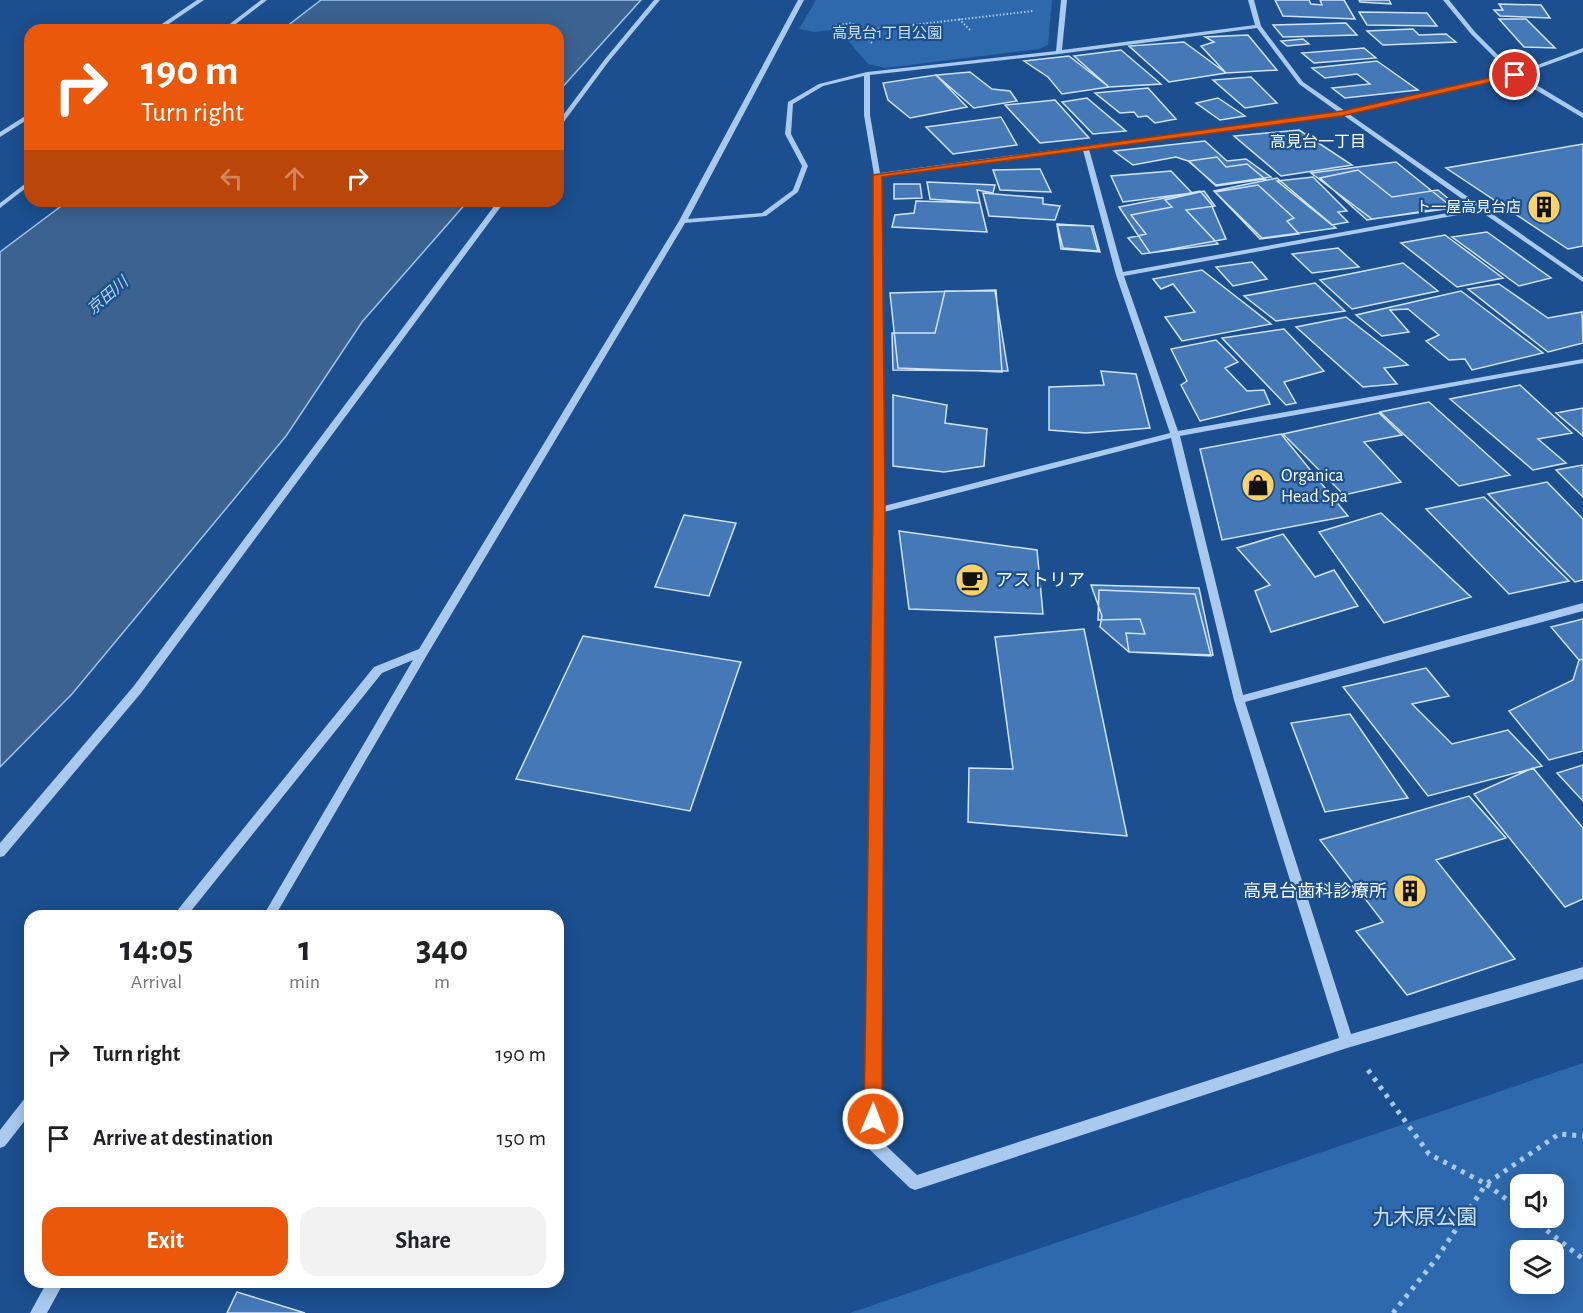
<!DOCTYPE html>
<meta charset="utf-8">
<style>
:root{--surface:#fff;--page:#f2f2f2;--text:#202124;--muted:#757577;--accent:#ea580c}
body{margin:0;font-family:"Alegreya Sans","Noto Sans JP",sans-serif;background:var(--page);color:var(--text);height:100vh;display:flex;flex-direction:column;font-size:22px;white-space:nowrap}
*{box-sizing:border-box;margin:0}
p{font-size:20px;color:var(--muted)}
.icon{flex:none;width:33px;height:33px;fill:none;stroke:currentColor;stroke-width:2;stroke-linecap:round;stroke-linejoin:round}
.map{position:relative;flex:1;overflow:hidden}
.side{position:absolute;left:24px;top:910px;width:540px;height:378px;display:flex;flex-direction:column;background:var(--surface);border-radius:18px;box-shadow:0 3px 15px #0003}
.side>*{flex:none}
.guide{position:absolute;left:24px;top:24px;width:540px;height:183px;border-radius:18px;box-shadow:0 3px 15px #0003;background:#ea580c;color:#fff;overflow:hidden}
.tools{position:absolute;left:1510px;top:1174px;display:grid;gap:12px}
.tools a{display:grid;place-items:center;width:54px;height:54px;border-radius:12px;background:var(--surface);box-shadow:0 3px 15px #0003;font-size:30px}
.pin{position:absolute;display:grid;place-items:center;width:51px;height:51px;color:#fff;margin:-26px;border:3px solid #fff;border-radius:50%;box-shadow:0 2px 6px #0007}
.me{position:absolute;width:66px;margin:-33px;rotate:1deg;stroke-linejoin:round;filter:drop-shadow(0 0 4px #0008)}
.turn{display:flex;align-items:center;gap:21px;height:126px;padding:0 18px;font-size:27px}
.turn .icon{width:78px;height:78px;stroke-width:2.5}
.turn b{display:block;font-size:42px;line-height:51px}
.lanes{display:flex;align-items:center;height:57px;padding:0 18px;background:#0003;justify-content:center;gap:30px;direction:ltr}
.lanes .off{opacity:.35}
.eta{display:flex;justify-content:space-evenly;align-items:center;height:102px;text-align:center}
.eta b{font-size:36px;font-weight:700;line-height:42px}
.button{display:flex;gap:12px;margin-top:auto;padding:12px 18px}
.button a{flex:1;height:69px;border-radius:18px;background:var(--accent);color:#fff;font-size:24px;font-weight:700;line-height:69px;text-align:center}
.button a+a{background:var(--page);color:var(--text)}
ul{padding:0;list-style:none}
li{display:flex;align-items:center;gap:18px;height:84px;padding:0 18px}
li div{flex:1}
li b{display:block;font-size:22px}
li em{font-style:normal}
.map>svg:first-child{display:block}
.green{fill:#2e69ad;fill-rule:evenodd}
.water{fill:#3c6290;stroke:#9cc4f0;stroke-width:1.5}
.building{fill:#4478b7;stroke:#cfe3fa;stroke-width:1.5}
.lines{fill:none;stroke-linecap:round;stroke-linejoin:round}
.path-far1{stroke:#a9c9ee;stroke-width:2;stroke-dasharray:1.5 2;stroke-linecap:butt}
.path{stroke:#a9c9ee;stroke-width:5;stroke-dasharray:4 6;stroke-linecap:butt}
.minor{fill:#a9c9ee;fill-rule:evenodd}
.route{fill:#ea580c;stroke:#983908;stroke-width:1.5}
.labels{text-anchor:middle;stroke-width:4.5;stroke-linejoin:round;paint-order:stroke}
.far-park-label{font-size:15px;fill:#cfe3fa;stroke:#1b4f8f}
.far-poi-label{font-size:15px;fill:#fff;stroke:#1b4f8f;text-anchor:end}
.far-neighbourhood-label{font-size:16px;fill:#fff;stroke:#1b4f8f}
.far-water-label{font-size:16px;font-style:italic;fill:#b5d3f5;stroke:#1b4f8f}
.poi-label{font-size:18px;fill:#fff;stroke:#1b4f8f;text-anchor:start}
.near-park-label{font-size:21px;fill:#cfe3fa;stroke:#1b4f8f}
</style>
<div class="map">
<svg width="1583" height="1313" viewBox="0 0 1583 1313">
<rect width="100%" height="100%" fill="#1b4f8f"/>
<path class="green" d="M 816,0 L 1052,0 L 1048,45 L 1039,49 L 885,68 L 868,64 L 838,29 L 814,32 L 799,29 Z
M 1583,1063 L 1583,1313 L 850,1313 ZM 1521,1185 L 1554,1185 L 1554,1218 L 1521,1218 ZM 1521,1251 L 1554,1251 L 1554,1284 L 1521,1284 Z"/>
<path class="water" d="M 321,0 L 641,0 L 558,92 L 558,30 L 282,30 Z
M 68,201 L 468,201 L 362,322 L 286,436 L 229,505 L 72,694 L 0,767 L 0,252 Z"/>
<path class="building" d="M 1275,0 L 1309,0 L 1311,4 L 1322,5 L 1320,0 L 1344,0 L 1355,19 L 1283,16 Z
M 1359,0 L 1389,0 L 1391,4 L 1360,2 Z
M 1499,4 L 1541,5 L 1550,18 L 1500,16 L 1494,10 L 1503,10 Z
M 1359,12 L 1427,13 L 1437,26 L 1367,25 Z
M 1499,19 L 1526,19 L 1555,48 L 1524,47 Z
M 1346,23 L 1357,35 L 1283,37 L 1273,25 Z
M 1413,29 L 1419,35 L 1446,34 L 1456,42 L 1383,45 L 1367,31 Z
M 1248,35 L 1277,70 L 1226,73 L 1201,46 L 1214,42 L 1205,37 Z
M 1303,39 L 1309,44 L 1287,46 L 1281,41 Z
M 1184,42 L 1226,73 L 1169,82 L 1129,46 Z
M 1364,48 L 1376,58 L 1314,63 L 1302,53 Z
M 1121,50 L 1161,84 L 1109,87 L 1074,56 Z
M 1069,56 L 1109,87 L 1062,94 L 1048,77 L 1024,61 Z
M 1377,61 L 1418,90 L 1345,98 L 1332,88 L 1370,84 L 1357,74 L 1325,78 L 1312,68 Z
M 970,72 L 992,89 L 1010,91 L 1017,101 L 974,108 L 936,75 Z
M 936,75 L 967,107 L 910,118 L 888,100 L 883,83 Z
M 1251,77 L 1277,103 L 1245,108 L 1213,80 Z
M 1148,88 L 1176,119 L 1155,123 L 1147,116 L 1138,117 L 1134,112 L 1120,113 L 1095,93 Z
M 1087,98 L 1126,131 L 1093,134 L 1062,102 Z
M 1218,98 L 1245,116 L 1220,120 L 1196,103 Z
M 1055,100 L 1089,138 L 1040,143 L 1005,105 Z
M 1001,117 L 1017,145 L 953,154 L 926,127 Z
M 1299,130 L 1352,165 L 1281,176 L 1234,136 Z
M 1205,141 L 1227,161 L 1246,159 L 1271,177 L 1216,185 L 1188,161 L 1176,157 L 1133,165 L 1114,151 Z
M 1583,144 L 1583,246 L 1568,249 L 1446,168 Z
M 1217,157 L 1226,167 L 1247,164 L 1265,179 L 1216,186 L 1189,161 Z
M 1396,162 L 1453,208 L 1372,219 L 1311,173 Z
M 1040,169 L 1051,192 L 1000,190 L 993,170 Z
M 1358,170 L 1392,197 L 1438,190 L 1457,206 L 1367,220 L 1320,178 Z
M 1171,171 L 1192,193 L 1123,202 L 1111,176 Z
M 1313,177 L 1347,211 L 1338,212 L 1348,222 L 1332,225 L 1277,181 Z
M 1277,178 L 1336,228 L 1262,238 L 1214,191 Z
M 927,182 L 995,185 L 993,193 L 977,190 L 980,203 L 930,199 Z
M 894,184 L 920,184 L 922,198 L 894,199 Z
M 1258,185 L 1294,218 L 1287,221 L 1299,234 L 1260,239 L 1215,192 Z
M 1200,191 L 1211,204 L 1226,239 L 1150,253 L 1119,207 Z
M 1204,191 L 1215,206 L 1186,210 L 1218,244 L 1142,254 L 1128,238 L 1146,234 L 1131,215 L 1172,207 L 1165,200 Z
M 983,193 L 1043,198 L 1043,204 L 1060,206 L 1055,220 L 989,216 Z
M 916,201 L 980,203 L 987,232 L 892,227 L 895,215 L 914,213 Z
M 1057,224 L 1091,226 L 1098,251 L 1063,248 Z
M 1057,225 L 1093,226 L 1100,252 L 1061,249 Z
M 1487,232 L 1551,278 L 1519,286 L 1452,237 Z
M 1445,235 L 1503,278 L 1457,287 L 1401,243 Z
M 1338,248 L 1359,267 L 1312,273 L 1292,254 Z
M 1252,262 L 1267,279 L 1233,286 L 1216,267 Z
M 1403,263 L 1438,291 L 1352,309 L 1320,280 Z
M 1202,270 L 1271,324 L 1182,341 L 1165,317 L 1195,312 L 1173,284 L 1161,289 L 1153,279 Z
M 1315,283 L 1345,311 L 1276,321 L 1244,296 Z
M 1499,284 L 1548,318 L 1582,312 L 1583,343 L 1548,352 L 1468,289 Z
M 996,290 L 1002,372 L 898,368 L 890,293 Z
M 945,291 L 995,291 L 1008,371 L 893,370 L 892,333 L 935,333 Z
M 1461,291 L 1543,353 L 1472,370 L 1465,359 L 1449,360 L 1426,341 L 1439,335 L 1408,309 L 1390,310 L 1409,332 L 1382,336 L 1356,315 Z
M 1346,317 L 1408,365 L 1384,368 L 1397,384 L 1363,387 L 1296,327 Z
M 1284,329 L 1324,371 L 1284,382 L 1296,403 L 1286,405 L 1222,338 Z
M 1216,340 L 1238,362 L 1225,368 L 1247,391 L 1264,390 L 1270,404 L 1200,421 L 1181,385 L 1187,381 L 1171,349 Z
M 1101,371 L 1136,374 L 1150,428 L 1086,433 L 1049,430 L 1049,387 L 1104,385 Z
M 1520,385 L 1572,433 L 1538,439 L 1566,463 L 1533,470 L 1450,399 Z
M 893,395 L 947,405 L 945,423 L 987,429 L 984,466 L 944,472 L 893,466 Z
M 1429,402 L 1510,475 L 1459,486 L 1380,412 Z
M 1583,408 L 1583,436 L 1556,413 Z
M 1379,413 L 1402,435 L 1364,442 L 1401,482 L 1344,495 L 1283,434 Z
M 1281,434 L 1348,516 L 1222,540 L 1200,449 Z
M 1583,465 L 1583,497 L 1556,470 Z
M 1547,482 L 1583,519 L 1583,580 L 1575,582 L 1488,494 Z
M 1484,497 L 1569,581 L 1509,594 L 1426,509 Z
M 1381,513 L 1471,597 L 1384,623 L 1319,532 Z
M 684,515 L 736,523 L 709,596 L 655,587 Z
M 899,531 L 1037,550 L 1043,614 L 909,609 Z
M 1283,534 L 1315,577 L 1334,570 L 1358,606 L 1271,632 L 1255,591 L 1270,585 L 1237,548 Z
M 1091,585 L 1199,588 L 1213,655 L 1129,652 L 1100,627 L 1102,616 Z
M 1099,590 L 1195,594 L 1211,656 L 1129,652 L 1126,633 L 1145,634 L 1140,619 L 1098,620 Z
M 1583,619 L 1583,659 L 1579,660 L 1551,627 Z
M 1084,629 L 1127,836 L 968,822 L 969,768 L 1013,769 L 995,637 Z
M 583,636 L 741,662 L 690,811 L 516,779 Z
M 1583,659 L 1583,751 L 1549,760 L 1509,711 L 1573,680 L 1579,660 Z
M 1426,668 L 1449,696 L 1412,704 L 1452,744 L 1508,730 L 1542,766 L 1428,796 L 1343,687 Z
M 1350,714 L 1408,798 L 1325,812 L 1291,723 Z
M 1583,765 L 1583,801 L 1557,773 Z
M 1533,768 L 1583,828 L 1583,899 L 1565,907 L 1474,794 Z
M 1469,796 L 1506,838 L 1436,860 L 1515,959 L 1407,995 L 1356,931 L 1383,922 L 1320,840 Z
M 237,1292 L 305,1313 L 227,1313 Z"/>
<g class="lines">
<path class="path-far1" d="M 959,19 L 971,31
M 833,33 L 832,26 L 852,23 L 860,31
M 872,43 L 860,31 L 1033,11"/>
<path class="path" d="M 1368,1070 L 1429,1154 L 1486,1184 L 1559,1134 L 1583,1136
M 1531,1218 L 1583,1259
M 1393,1313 L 1437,1258 L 1486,1184 L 1521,1210"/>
<path class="minor" d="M 197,0 L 204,0 L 160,30 L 153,30 Z
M 261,0 L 267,0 L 228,30 L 222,30 Z
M 654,0 L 660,0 L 609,61 L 560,127 L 558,128 L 558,122 L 605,59 Z
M 798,0 L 804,0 L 688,219 L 762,213 L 793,190 L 802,166 L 785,134 L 788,102 L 819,84 L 867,72 L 1056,51 L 1061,0 L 1067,0 L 1062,50 L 1255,25 L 1248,0 L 1254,0 L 1261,26 L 1303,82 L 1345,111 L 1511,74 L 1471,34 L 1443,0 L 1449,0 L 1475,32 L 1516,73 L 1583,48 L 1583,52 L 1520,75 L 1583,113 L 1583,118 L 1514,77 L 1349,114 L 1583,277 L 1583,282 L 1480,211 L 1124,276 L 1178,431 L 1583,359 L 1583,363 L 1180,436 L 1243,695 L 1583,603 L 1583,611 L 1245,702 L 1351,1034 L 1583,967 L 1583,979 L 1347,1048 L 915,1190 L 910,1188 L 868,1148 L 866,1143 L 874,510 L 874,175 L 864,115 L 864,76 L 823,86 L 793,104 L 791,134 L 808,166 L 798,192 L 766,216 L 685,223 L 427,655 L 275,916 L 263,916 L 413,660 L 382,673 L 187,916 L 174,916 L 176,912 L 374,667 L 419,649 L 679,221 ZM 1257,28 L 1299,84 L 1338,112 L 880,173 L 870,115 L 870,75 L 1059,54 ZM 1343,115 L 1475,208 L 1123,272 L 1089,149 ZM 1083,150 L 1116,275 L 1170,433 L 884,506 L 880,177 ZM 1171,438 L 1234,700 L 1339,1038 L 917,1175 L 880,1140 L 884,512 Z
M 30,113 L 30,118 L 0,137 L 0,132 Z
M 30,180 L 30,185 L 0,208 L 0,203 Z
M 498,201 L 505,201 L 141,693 L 4,856 L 0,857 L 0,843 L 133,687 Z
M 30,1096 L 30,1114 L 5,1146 L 0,1148 L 0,1130 L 25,1098 Z
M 47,1282 L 64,1282 L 47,1313 L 30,1313 Z"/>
</g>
<path class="route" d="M 1515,72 L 1518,76 L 1342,116 L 882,177 L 885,510 L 882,1119 L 879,1125 L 873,1128 L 866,1125 L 864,1119 L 873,510 L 873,175 L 1342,111 Z"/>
<defs>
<symbol id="building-disc" viewBox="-11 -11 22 22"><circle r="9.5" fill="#ffd166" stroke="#1b4f8f"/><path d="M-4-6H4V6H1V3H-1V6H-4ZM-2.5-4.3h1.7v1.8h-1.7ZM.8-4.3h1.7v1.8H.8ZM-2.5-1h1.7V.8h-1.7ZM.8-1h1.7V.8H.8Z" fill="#111"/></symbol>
<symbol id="shop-disc" viewBox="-11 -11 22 22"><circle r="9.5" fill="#ffd166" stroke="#1b4f8f"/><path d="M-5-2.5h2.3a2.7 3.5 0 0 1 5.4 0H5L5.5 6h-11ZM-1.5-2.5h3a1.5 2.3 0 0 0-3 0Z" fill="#111"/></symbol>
<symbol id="cafe-disc" viewBox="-11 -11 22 22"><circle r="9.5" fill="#ffd166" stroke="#1b4f8f"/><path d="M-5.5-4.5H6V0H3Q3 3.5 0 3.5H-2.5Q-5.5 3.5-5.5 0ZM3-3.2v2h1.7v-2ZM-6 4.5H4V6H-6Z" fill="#111"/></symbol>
</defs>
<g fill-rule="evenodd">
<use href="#building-disc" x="1525" y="188" width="38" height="38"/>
<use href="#shop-disc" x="1239" y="466" width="38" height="38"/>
<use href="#cafe-disc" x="953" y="561" width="38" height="38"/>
<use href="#building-disc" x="1391" y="872" width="38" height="38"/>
</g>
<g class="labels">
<g class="far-park-label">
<text x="887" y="38">高見台1丁目公園</text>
</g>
<g class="far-poi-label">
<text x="1521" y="212">ト一屋高見台店</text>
</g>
<g class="far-neighbourhood-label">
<text x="1318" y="147">高見台一丁目</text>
</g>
<g class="far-water-label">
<text transform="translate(107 295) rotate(-41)" y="6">京田川</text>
</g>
<g class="poi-label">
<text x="1281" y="481">Organica<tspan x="1281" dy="21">Head Spa</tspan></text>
<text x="995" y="586">アストリア</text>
<text x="1387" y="897" text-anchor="end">高見台歯科診療所</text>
</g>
<g class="near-park-label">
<text x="1425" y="1224">九木原公園</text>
</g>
</g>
</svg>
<div class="tools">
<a><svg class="icon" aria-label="sound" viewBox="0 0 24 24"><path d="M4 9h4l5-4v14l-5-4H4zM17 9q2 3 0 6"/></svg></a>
<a><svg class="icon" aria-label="layers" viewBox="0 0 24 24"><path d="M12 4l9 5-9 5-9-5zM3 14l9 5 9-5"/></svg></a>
</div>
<div class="pin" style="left:1515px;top:75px;background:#d93025"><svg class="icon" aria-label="arrive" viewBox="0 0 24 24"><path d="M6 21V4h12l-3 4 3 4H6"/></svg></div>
<svg class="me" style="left:873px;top:1119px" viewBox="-20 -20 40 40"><circle r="17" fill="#ea580c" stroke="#fff" stroke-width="3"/><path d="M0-11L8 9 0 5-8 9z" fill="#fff"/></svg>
<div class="guide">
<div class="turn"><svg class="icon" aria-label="right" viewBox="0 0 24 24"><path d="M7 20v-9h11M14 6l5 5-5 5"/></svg><div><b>190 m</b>Turn right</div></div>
<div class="lanes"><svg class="icon off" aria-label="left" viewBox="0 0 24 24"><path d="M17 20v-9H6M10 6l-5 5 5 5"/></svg><svg class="icon off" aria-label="ahead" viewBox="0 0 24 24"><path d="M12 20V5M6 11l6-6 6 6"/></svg><svg class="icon" aria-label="right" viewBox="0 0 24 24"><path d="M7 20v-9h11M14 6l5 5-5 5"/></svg></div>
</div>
<section class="side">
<div class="eta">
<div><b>14:05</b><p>Arrival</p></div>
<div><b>1</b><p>min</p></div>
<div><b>340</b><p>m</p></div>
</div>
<ul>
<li><svg class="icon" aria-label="right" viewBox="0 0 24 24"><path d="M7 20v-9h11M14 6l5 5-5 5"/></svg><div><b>Turn right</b></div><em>190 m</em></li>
<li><svg class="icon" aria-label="arrive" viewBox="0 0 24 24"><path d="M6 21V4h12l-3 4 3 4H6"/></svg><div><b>Arrive at destination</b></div><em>150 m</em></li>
</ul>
<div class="button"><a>Exit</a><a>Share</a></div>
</section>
</div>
